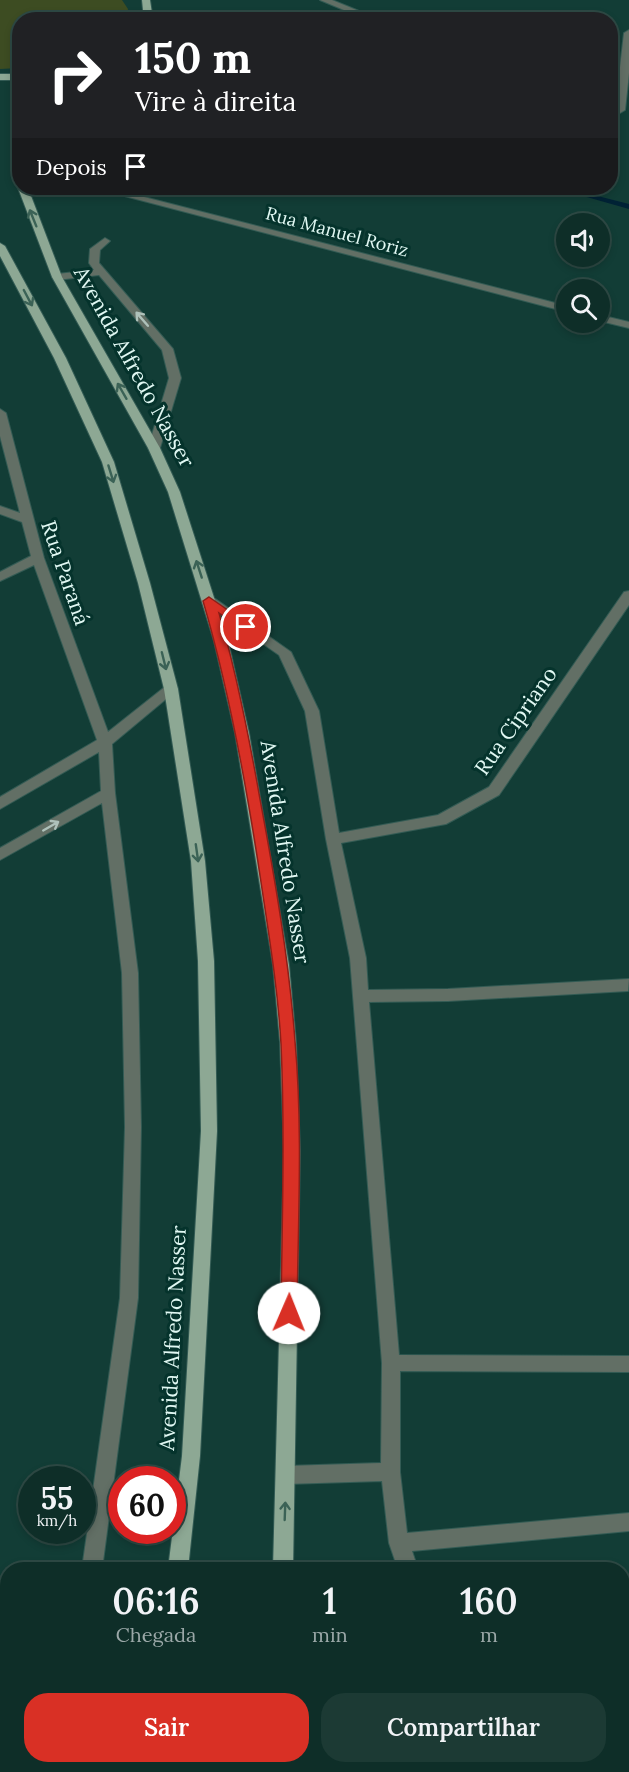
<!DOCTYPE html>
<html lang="pt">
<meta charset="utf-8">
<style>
:root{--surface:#0e2e28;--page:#1c3a34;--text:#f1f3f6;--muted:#9ba8a8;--line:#2e4a45;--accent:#d93025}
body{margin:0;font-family:Lora,serif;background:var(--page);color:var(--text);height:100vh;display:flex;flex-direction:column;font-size:22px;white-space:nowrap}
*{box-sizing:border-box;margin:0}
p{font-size:20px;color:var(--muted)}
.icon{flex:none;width:33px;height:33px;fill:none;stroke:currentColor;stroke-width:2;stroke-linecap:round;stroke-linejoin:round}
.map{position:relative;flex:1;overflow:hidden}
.details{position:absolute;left:0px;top:1562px;width:630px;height:212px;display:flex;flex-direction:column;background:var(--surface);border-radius:24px 24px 0 0;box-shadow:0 3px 9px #0003,0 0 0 2px var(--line)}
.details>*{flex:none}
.guide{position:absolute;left:12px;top:12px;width:606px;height:183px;border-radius:24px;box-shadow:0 3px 9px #0003,0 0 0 2px var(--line);background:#202124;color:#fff;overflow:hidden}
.tools{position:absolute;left:556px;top:213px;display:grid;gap:12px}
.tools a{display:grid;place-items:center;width:54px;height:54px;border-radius:50%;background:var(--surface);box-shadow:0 3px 9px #0003,0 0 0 2px var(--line);font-size:30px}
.speed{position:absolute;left:18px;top:1466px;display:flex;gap:12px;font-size:30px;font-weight:700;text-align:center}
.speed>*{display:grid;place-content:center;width:78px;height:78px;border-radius:50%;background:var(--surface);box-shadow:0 3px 9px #0003,0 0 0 2px var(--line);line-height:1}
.speed small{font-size:15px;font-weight:400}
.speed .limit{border:9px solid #d22;background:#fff;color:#111}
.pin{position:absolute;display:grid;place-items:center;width:51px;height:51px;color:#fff;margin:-26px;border:3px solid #fff;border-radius:50%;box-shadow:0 2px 6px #0007}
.me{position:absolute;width:66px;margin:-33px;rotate:1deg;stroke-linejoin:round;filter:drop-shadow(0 0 4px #0008)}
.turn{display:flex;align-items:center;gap:21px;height:126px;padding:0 24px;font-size:27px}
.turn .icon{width:78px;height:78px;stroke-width:2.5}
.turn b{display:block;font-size:42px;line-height:51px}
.then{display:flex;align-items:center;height:57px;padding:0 24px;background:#0003;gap:12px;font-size:22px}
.eta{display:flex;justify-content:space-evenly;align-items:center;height:102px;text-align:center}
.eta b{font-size:36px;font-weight:600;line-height:42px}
.cta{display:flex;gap:12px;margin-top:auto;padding:12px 24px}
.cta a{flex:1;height:69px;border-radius:24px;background:var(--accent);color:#fff;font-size:24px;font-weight:600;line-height:69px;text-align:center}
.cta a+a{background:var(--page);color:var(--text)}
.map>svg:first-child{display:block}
.green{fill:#3d4c22}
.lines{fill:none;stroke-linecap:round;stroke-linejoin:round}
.stream{fill:#002235;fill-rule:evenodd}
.minor-casing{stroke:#335b54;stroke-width:2}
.major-casing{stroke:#335b54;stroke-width:2}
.minor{fill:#626f65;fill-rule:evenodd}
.major{fill:#8da894;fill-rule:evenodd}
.oneway{stroke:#3b6256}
.oneway2{stroke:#aec1ba}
.route{fill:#d93025;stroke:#8d1f18;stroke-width:1.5}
.labels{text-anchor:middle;stroke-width:6;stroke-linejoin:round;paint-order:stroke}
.far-street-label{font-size:18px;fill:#e1f8f3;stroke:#05332c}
.street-label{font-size:21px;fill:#e1f8f3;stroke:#05332c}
</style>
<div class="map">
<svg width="629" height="1772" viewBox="0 0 629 1772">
<rect width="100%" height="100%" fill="#123d36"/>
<path class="green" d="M 0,0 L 122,0 L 128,9 L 126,19 L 20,20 L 19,68 L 0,69 Z"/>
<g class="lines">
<path class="stream" d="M 555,188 L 566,188 L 629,204 L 629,209 Z"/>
<defs>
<path id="minor" d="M 320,0 L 332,0 L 381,20 L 368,20 Z
M 629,30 L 629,73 L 625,110 L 620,113 L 615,110 L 624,33 Z
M 94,188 L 109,188 L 567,306 L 567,312 Z
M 105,238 L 110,241 L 100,250 L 99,263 L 173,349 L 181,378 L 160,448 L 154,452 L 148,448 L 169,378 L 162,350 L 99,275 L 57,280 L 52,277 L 57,274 L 94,270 L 89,263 L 90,249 Z
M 600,315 L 629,322 L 629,328 L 600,321 Z
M 0,409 L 6,413 L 44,558 L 108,732 L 166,686 L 176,686 L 178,689 L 112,744 L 115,793 L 138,973 L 141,1127 L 138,1298 L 102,1569 L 82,1569 L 120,1298 L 125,1127 L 122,973 L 102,803 L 0,860 L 0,848 L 101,791 L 99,752 L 0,809 L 0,797 L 97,740 L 34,565 L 0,581 L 0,572 L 31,556 L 22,522 L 0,514 L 0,506 L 20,513 L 0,436 Z
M 629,591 L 629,605 L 499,795 L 446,824 L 341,843 L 366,958 L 368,990 L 448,989 L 629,979 L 628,991 L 448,1001 L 369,1002 L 399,1355 L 629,1356 L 629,1372 L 400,1371 L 400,1472 L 407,1533 L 629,1513 L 629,1531 L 412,1551 L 418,1569 L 398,1569 L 389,1543 L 382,1481 L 286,1484 L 279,1481 L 276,1475 L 279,1469 L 286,1466 L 381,1463 L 382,1363 L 350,958 L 326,839 L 305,711 L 279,655 L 202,601 L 204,598 L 214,598 L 291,652 L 319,711 L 339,833 L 438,815 L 489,787 L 624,592 Z
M 629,1613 L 629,1633 L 622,1634 L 622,1614 Z
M 54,1766 L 76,1766 L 75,1772 L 53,1772 Z
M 424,1766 L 445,1766 L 446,1772 L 424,1772 Z"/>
<path id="major" d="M 142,0 L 150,0 L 153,20 L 144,20 Z
M 0,74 L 20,74 L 20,80 L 0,80 Z
M 20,116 L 20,175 L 15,172 L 11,126 Z
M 19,186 L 28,188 L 62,277 L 160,448 L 180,492 L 228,641 L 249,733 L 289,965 L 296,1042 L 300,1151 L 293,1569 L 273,1569 L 284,1151 L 280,1042 L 273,965 L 235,733 L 214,641 L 168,492 L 148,448 L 52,277 L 18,188 Z
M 0,243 L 5,246 L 66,358 L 114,462 L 150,583 L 178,689 L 205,861 L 214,961 L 217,1131 L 200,1456 L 188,1569 L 168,1569 L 182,1456 L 201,1131 L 198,961 L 191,861 L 164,689 L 138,583 L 102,462 L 54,358 L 0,256 Z
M 143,1766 L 165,1766 L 164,1772 L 142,1772 Z
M 265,1766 L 287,1766 L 286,1772 L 264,1772 Z"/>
</defs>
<use href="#minor" class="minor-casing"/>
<use href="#major" class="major-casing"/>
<use href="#minor" class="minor"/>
<use href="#major" class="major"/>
</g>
<defs><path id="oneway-shaft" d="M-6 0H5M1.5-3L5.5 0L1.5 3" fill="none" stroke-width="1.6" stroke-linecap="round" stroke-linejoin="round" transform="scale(1.5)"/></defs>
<g class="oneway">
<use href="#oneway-shaft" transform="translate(33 218) rotate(-112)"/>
<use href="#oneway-shaft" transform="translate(28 298) rotate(62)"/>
<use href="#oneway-shaft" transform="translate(122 391) rotate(-120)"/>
<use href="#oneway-shaft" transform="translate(111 474) rotate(73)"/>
<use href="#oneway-shaft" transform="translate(199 569) rotate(-108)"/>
<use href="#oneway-shaft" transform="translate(164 661) rotate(76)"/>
<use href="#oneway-shaft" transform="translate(197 853) rotate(82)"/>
<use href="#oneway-shaft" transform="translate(285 1511) rotate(-88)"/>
</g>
<g class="oneway2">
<use href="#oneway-shaft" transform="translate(142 319) rotate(-131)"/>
<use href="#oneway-shaft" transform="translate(51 826) rotate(-30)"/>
</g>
<path class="route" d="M 209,597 L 252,627 L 246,631 L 242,629 L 219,613 C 237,674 249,737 260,799 C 275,879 289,960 295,1041 C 303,1131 298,1222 297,1313 L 295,1318 L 289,1320 L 283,1318 L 281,1313 C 282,1223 285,1134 281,1044 C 278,990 269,936 261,882 C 247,788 230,693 203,601 Z"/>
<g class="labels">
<g class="far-street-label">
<text transform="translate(337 232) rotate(15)" y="6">Rua Manuel Roriz</text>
</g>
<g class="street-label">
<text transform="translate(134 367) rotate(61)" y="7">Avenida Alfredo Nasser</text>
<text transform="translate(65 573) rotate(71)" y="7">Rua Paraná</text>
<text transform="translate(516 721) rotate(-55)" y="7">Rua Cipriano</text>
<text transform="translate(285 852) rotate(81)" y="7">Avenida Alfredo Nasser</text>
<text transform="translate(173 1338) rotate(-87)" y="7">Avenida Alfredo Nasser</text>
</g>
</g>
</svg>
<div class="tools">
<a><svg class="icon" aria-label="sound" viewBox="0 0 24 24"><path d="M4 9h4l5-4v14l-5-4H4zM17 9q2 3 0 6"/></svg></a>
<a><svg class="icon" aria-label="search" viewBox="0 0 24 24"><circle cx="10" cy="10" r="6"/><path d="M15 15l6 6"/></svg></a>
</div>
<div class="speed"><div>55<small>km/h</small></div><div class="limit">60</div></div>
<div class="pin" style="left:246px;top:627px;background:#d93025"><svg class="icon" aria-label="arrive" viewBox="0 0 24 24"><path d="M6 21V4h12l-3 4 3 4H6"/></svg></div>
<svg class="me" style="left:289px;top:1313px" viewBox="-20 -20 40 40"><circle r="19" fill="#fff"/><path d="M0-13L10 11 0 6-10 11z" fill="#d93025"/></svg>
<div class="guide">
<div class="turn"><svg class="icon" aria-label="right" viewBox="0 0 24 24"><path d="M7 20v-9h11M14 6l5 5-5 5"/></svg><div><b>150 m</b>Vire à direita</div></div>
<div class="then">Depois<svg class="icon" aria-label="arrive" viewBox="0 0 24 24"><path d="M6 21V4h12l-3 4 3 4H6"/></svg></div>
</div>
<section class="details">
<div class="eta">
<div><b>06:16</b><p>Chegada</p></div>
<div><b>1</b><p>min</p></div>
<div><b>160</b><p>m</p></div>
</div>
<div class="cta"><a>Sair</a><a>Compartilhar</a></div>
</section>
</div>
